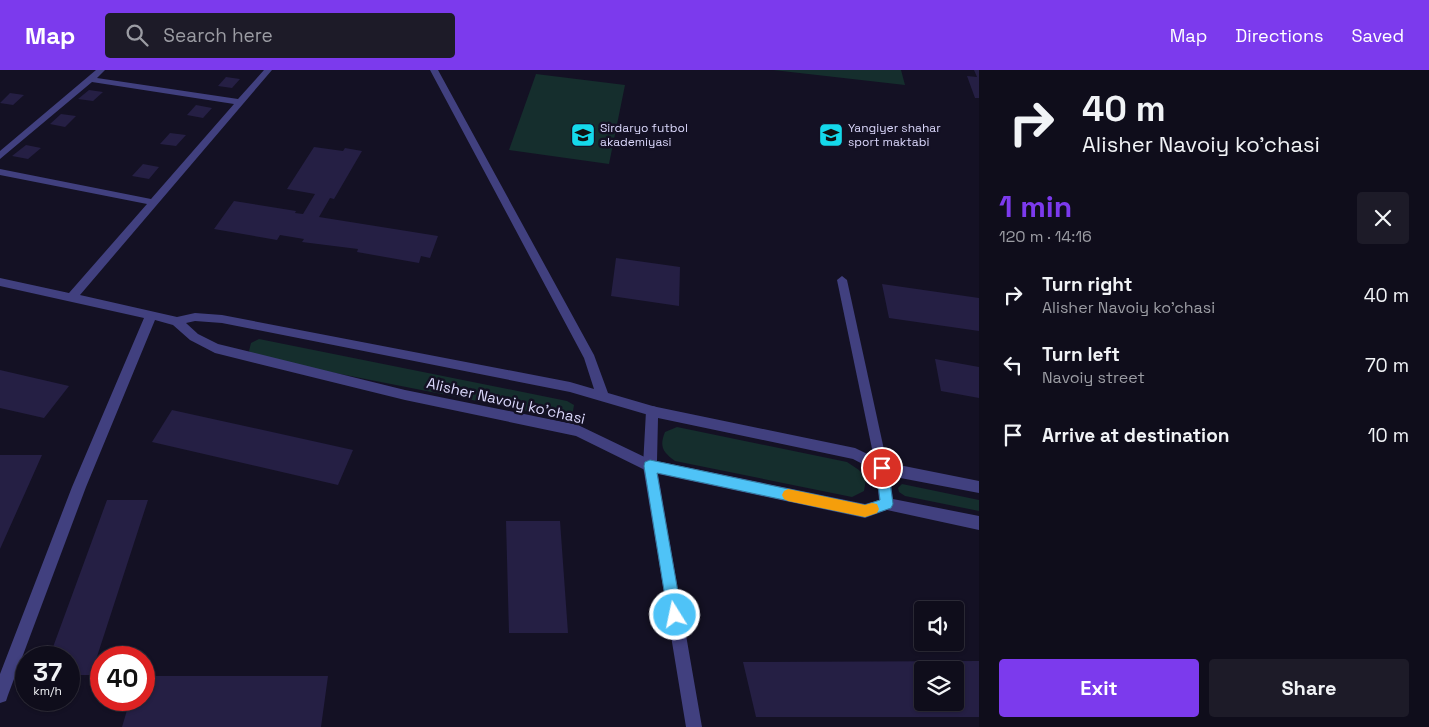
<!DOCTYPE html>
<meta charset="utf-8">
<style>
:root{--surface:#0f0d1b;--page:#1d1b28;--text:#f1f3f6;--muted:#9b9ca3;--line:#2f2d3a;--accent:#7c3aed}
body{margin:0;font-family:"Space Grotesk",sans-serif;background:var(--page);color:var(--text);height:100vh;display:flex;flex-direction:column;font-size:19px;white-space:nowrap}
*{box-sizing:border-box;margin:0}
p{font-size:16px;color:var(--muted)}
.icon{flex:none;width:28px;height:28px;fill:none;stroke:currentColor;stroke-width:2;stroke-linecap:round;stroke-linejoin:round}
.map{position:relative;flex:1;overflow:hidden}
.sheet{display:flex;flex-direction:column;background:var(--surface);width:450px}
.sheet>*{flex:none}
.hud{background:#0f0d1b;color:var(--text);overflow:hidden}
.fabs{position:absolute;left:914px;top:531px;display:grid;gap:10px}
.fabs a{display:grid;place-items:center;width:50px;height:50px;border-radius:5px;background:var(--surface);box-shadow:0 1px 4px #0004,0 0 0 1px var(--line);font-size:25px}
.speed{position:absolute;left:15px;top:576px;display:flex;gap:10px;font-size:25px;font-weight:700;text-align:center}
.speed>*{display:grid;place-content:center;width:65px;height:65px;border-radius:50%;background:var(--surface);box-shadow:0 1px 4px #0004,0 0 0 1px var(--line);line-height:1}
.speed small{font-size:12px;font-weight:400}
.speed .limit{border:8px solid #d22;background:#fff;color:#111}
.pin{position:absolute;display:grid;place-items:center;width:42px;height:42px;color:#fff;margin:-21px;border:2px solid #fff;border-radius:50%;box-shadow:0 1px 5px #0007}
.me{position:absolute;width:55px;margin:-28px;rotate:350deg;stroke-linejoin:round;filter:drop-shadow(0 0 4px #0008)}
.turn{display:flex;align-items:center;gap:18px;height:105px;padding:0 20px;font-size:22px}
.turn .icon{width:65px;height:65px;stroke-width:2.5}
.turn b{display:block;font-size:35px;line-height:42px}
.round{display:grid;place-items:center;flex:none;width:52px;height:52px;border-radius:5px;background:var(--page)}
.summary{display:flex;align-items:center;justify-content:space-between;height:85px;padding:0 20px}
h1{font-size:30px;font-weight:700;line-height:38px;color:var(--accent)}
.action{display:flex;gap:10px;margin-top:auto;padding:10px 20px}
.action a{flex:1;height:58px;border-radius:5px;background:var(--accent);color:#fff;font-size:20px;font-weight:700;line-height:58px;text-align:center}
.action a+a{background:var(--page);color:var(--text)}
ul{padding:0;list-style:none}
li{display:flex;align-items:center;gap:15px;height:70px;padding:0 20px}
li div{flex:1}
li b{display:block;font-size:19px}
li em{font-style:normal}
header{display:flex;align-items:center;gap:30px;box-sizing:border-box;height:70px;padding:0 25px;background:var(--accent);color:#fff}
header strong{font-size:24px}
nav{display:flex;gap:28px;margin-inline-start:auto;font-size:18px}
.search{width:350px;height:45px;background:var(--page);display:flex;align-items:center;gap:12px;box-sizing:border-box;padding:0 18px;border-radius:5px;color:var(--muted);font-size:19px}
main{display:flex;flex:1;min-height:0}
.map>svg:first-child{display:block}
.green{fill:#152e2d}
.building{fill:#251f44;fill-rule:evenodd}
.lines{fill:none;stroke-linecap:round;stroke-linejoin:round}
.service{fill:#41407f;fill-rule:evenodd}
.minor{fill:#41407f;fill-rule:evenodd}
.tertiary{fill:#41407f;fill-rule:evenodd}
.route{fill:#4fc3f7;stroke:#337fa1}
.slow{fill:#f59e0b}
.labels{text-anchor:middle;stroke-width:5;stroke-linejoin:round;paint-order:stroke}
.far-poi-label{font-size:12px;fill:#dbd8fc;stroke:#141124;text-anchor:start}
.street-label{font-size:15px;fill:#dbd8fc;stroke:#141124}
</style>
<header>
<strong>Map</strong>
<div class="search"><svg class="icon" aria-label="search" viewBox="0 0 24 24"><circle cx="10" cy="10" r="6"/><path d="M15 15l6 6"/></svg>Search here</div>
<nav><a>Map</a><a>Directions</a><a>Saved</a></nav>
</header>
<main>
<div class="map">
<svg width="979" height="657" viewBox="0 0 979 657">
<rect width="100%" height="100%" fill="#141124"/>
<path class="green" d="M 773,0 L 901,0 L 905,15 Z
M 536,4 L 625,15 L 609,94 L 509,80 Z
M 259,269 L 567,331 L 574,335 L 572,347 L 563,348 L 254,287 L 249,281 L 251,273 Z
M 677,357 L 847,392 L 859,400 L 866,409 L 864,421 L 852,427 L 675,391 C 663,382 659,377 665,362 Z
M 902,414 L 979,430 L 979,441 L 905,426 L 899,422 L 898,418 Z"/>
<path class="building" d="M 974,0 L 979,0 L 979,28 L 975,28 L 967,6 L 977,7 Z
M 226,7 L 240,9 L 232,18 L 218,16 Z
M 89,20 L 103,22 L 93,31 L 78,29 Z
M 10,23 L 24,25 L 13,35 L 0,33 Z
M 196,35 L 212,38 L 203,48 L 187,45 Z
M 61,44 L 76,46 L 65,57 L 50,54 Z
M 170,63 L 186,65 L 176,76 L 160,74 Z
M 26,75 L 41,78 L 28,89 L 12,86 Z
M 314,77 L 343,81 L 345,78 L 362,81 L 334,129 L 330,128 L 319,147 L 438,166 L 430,188 L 421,186 L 419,193 L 357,182 L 358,179 L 302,172 L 304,169 L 280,165 L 277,170 L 214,159 L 234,131 L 296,141 L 295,143 L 303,144 L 315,124 L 287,119 Z
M 143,94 L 159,97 L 149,109 L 132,106 Z
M 616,188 L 680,197 L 679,236 L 611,226 Z
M 882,214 L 979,228 L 979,261 L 889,248 Z
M 935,289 L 979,297 L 979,328 L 941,321 Z
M 0,300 L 69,316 L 44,348 L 0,338 Z
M 172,340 L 353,380 L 338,415 L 152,372 Z
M 0,385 L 42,385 L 0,479 Z
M 107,430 L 148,430 L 91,605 L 69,605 L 69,588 L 49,588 Z
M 506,451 L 560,451 L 568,563 L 509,563 Z
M 979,591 L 979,647 L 756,647 L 743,592 ZM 922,600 L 955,600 L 955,632 L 922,632 Z
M 144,606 L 328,606 L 321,657 L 122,657 L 130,630 L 144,630 Z"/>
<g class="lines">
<path class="service" d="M 842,206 L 847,210 L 888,398 L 886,402 L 882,403 L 878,402 L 876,398 L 837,210 Z"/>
<path class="minor" d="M 96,0 L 105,0 L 97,8 L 238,29 L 264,0 L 272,0 L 80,225 L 177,247 L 195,243 L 222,245 L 570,312 L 594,319 L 584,288 L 430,0 L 438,0 L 594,285 L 608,323 L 656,337 L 658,341 L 656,345 L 652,346 L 570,322 L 222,253 L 195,251 L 186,253 L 198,264 L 218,274 L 405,320 L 578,355 L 655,392 L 657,396 L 655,400 L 650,402 L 645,400 L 576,366 L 405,330 L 215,283 L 190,270 L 173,255 L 155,250 L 86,417 L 8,625 L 6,631 L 0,633 L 0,604 L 72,417 L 144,248 L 0,216 L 0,208 L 69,223 L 147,134 L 0,105 L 0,99 L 151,129 L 234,34 L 92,12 L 0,89 L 0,81 Z"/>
<path class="tertiary" d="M 652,336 L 855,378 L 884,392 L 979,411 L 979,423 L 890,406 L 893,429 L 979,446 L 979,460 L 887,440 L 865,448 L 658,404 L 702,657 L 686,657 L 643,396 L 646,341 L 648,337 ZM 658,348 L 853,389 L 876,401 L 879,430 L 865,434 L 657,391 Z"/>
</g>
<path class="route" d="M 650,390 L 865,435 L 880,430 L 876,398 L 877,394 L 882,392 L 886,394 L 888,398 L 893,434 L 891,438 L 865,447 L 657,403 L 682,545 L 680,550 L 675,552 L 670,550 L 668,545 L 644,396 L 645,392 Z"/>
<path class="slow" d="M 788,419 L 865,435 L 872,433 L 877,434 L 879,439 L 877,443 L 865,447 L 788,431 L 784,429 L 782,425 L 784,421 Z"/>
<defs>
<symbol id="school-square" viewBox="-11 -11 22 22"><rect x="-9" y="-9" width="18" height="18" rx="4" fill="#15d9eb" stroke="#141124"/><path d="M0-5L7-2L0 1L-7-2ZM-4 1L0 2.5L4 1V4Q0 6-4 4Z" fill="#111"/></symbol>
</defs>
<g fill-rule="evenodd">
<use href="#school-square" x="569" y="51" width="28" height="28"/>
<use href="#school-square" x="817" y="51" width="28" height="28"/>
</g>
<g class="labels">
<g class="far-poi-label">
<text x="600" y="62">Sirdaryo futbol<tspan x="600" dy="14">akademiyasi</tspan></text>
<text x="848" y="62">Yangiyer shahar<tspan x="848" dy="14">sport maktabi</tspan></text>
</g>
<g class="street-label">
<text transform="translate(506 331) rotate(13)" y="5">Alisher Navoiy ko'chasi</text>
</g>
</g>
</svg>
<div class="fabs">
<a><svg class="icon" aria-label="sound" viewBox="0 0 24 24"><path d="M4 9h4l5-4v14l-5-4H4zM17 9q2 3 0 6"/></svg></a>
<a><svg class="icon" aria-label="layers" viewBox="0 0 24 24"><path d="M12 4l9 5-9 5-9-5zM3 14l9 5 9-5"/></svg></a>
</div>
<div class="speed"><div>37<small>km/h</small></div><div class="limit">40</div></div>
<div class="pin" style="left:882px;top:398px;background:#d93025"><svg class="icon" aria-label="arrive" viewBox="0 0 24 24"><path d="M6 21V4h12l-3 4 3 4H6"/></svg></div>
<svg class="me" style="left:675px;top:545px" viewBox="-20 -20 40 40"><circle r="17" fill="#4fc3f7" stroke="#fff" stroke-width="3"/><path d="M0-11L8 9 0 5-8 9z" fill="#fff"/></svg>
</div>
<section class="sheet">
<div class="hud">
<div class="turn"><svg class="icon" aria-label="right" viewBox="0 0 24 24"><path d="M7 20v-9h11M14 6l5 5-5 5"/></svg><div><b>40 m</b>Alisher Navoiy ko'chasi</div></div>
</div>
<div class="summary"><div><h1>1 min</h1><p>120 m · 14:16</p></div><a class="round"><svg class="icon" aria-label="close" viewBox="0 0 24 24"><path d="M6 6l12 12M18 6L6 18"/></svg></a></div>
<ul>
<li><svg class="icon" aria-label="right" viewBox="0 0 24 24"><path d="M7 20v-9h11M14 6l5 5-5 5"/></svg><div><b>Turn right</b><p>Alisher Navoiy ko'chasi</p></div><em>40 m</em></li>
<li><svg class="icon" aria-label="left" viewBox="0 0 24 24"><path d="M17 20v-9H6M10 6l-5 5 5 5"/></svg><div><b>Turn left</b><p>Navoiy street</p></div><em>70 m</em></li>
<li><svg class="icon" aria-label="arrive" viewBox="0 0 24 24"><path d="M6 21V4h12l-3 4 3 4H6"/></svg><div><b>Arrive at destination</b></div><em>10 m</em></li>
</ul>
<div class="action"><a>Exit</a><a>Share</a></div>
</section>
</main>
